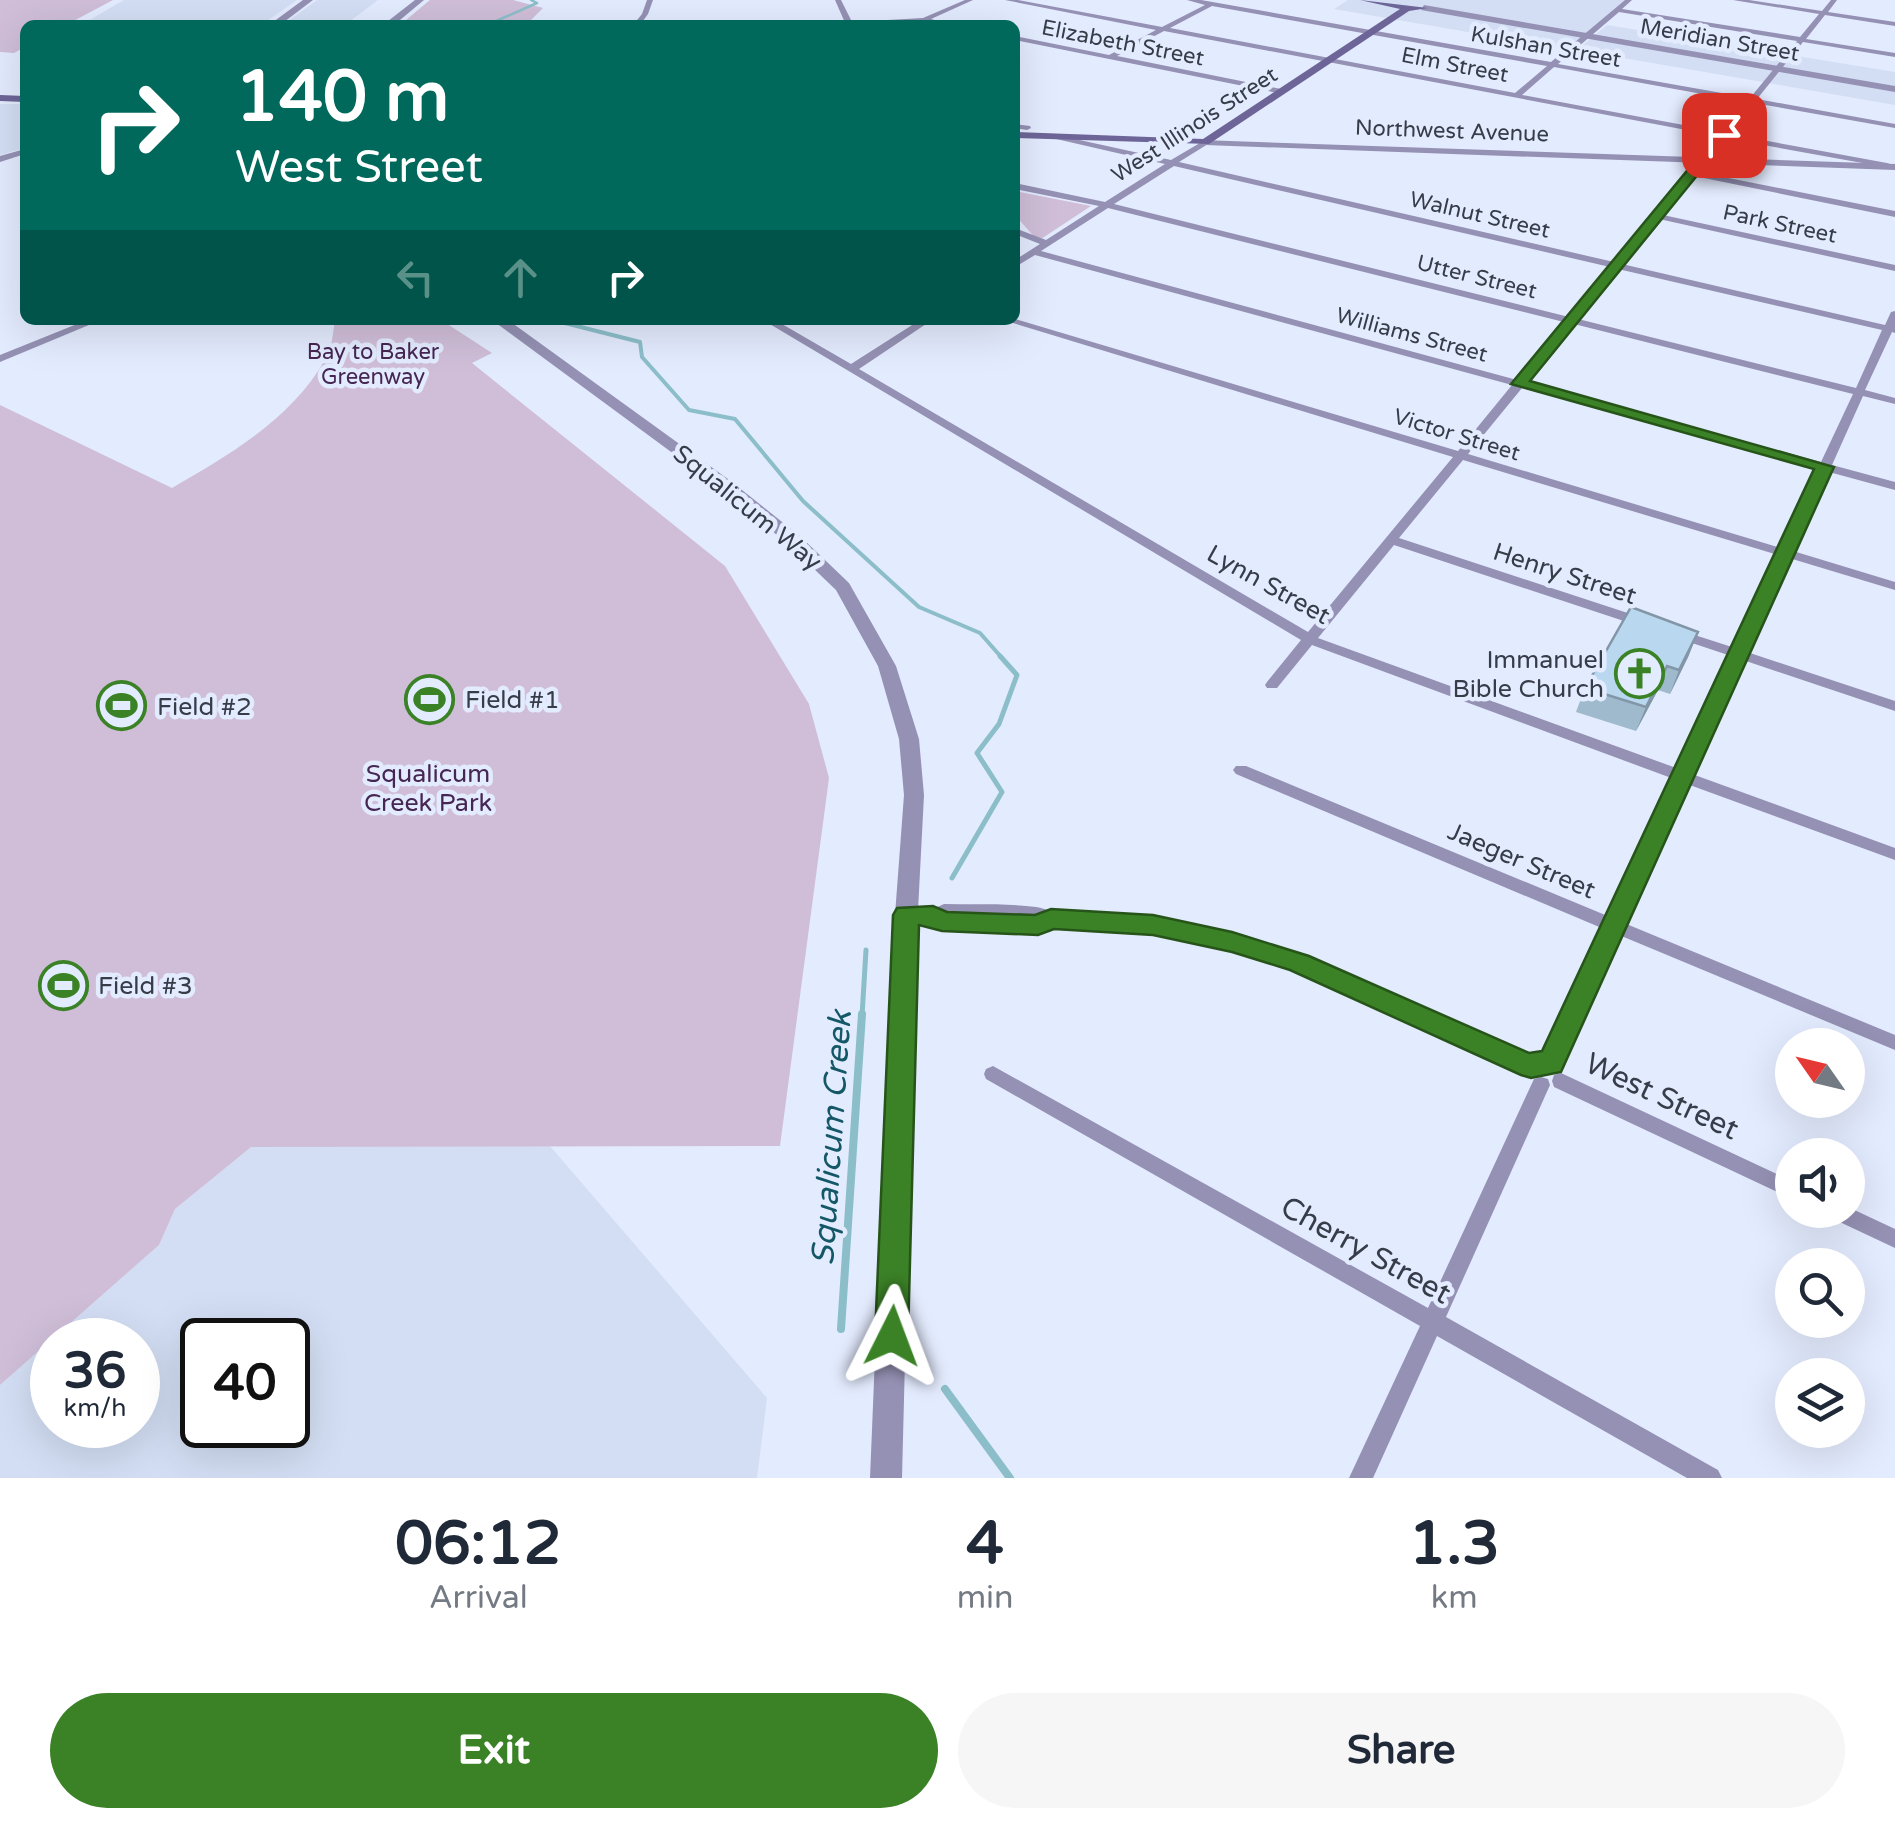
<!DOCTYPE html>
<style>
:root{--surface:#fff;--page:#f6f6f7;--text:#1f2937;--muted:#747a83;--accent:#3b8227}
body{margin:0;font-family:"Varela Round",sans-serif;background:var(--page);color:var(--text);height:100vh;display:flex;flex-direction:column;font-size:38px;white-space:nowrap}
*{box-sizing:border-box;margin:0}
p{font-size:32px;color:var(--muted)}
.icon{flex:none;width:55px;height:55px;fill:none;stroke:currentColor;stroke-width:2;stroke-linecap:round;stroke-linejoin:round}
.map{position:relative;height:1478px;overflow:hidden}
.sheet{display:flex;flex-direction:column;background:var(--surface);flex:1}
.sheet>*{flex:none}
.banner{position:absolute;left:20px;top:20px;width:1000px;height:305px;border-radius:15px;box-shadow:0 10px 40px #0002;background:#00695c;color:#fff;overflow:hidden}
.needle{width:65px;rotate:304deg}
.controls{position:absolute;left:1775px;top:1028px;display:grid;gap:20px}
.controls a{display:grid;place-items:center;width:90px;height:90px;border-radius:50%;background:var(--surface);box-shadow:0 10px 40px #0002;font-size:50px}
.speed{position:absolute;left:30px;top:1318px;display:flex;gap:20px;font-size:50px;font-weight:700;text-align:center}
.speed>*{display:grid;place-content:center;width:130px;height:130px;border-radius:50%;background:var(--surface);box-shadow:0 10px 40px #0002;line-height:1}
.speed small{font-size:25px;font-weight:400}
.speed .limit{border:5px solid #111;border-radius:15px;background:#fff;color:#111}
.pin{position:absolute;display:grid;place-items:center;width:85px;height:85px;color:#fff;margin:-42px;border-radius:20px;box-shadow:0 5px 15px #0006}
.me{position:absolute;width:110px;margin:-55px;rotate:3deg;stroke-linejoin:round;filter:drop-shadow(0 0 8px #0008)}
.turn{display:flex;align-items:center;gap:35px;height:210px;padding:0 50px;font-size:45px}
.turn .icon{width:130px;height:130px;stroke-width:2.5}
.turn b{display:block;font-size:70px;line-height:85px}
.lanes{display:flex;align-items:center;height:95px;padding:0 50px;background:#0003;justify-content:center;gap:50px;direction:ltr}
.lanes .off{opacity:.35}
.eta{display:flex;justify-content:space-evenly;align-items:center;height:170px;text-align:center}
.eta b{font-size:60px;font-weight:800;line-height:70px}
.button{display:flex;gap:20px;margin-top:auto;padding:20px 50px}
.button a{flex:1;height:115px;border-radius:60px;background:var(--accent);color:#fff;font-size:40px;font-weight:800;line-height:115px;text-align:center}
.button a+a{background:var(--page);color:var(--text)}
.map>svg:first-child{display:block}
.built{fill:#d3def4;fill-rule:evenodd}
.green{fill:#d0bed8}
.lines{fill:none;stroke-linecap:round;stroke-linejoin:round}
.stream-far3{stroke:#8cbeca;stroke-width:2.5}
.stream-far2{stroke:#8cbeca;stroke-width:4}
.stream-far1{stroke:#8cbeca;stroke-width:5}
.stream{stroke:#8cbeca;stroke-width:8}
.minor{fill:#9591b4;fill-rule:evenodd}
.tertiary{fill:#9591b4;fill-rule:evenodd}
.secondary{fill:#6d6597;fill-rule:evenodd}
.wall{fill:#9fb9cd}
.shaded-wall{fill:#8296a7}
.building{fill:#b9d7ee;stroke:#8296a7;stroke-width:2.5}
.route{fill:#3b8227;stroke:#265419;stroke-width:2.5}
.labels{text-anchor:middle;stroke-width:9;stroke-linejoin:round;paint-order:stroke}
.far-street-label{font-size:22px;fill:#373c49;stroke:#e3ebfe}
.far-park-label{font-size:22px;fill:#462653;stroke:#e3ebfe}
.street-label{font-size:25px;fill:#373c49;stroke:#e3ebfe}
.poi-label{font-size:25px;fill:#373c49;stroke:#e3ebfe;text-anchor:start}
.park-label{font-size:25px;fill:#462653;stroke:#e3ebfe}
.near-street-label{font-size:30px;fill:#373c49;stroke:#e3ebfe}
.near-water-label{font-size:32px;font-style:italic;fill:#145867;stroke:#e3ebfe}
</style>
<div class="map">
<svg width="1895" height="1478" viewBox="0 0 1895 1478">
<rect width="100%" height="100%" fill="#e3ebfe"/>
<path class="built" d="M 124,0 L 297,0 L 261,25 L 81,25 Z
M 317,0 L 378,0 L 345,25 L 283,25 Z
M 1348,0 L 1625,0 L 1566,49 L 1334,9 Z
M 1607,25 L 1895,72 L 1895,105 L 1577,50 Z
M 0,104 L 25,104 L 25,148 L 0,155 Z
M 251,1146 L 550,1146 L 767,1398 L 757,1478 L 0,1478 L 0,1385 L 159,1245 L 175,1209 ZM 52,1340 L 138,1340 L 138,1425 L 52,1425 ZM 202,1340 L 288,1340 L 288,1425 L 202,1425 Z"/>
<path class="green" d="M 0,0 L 113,0 L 66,25 L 25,25 L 25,47 L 14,53 L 0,52 Z
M 430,0 L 513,0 L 543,8 L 526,25 L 400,25 Z
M 1015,191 L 1091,206 L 1038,241 L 1015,215 Z
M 335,320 L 441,320 L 492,353 L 472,363 L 725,566 L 809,704 L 829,778 L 780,1146 L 251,1147 L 175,1209 L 159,1245 L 0,1385 L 0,405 L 172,488 C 230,454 292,419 326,358 C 332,348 333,332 335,320 Z"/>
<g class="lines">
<path class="stream-far3" d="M 487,25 L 537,3 L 531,0"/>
<path class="stream-far2" d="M 553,320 L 640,342 L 642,357 L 689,410 L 735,419 L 803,501 L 919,607 L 980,633 L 1002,658"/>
<path class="stream-far1" d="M 952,878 L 1002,792 L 977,753 L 999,724 L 1017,675 L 1000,656
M 862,1016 L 866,950"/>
<path class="stream" d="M 841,1329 L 862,1014
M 945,1389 L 1010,1478"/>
<path class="minor" d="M 647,0 L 653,0 L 648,14 L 640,25 L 633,25 L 642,14 Z
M 835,0 L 841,0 L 852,22 L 923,18 L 965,0 L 973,0 L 931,19 L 954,25 L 924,22 L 846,25 Z
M 1005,0 L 1018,0 L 1162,27 L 1205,5 L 1187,0 L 1201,0 L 1551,62 L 1625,0 L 1632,0 L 1622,9 L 1800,37 L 1819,14 L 1733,0 L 1749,0 L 1822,11 L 1831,0 L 1837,0 L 1828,12 L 1895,22 L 1895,26 L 1825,15 L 1806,39 L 1895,53 L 1895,57 L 1803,42 L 1757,99 L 1895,124 L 1895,128 L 1754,103 L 1729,134 L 1887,163 L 1890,164 L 1890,168 L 1725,138 L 1698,172 L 1895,211 L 1895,217 L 1694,176 L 1663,215 L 1895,265 L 1895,271 L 1659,219 L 1622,264 L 1885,325 L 1891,312 L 1895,311 L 1895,333 L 1892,332 L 1865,390 L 1895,398 L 1895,404 L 1863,396 L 1832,465 L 1895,482 L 1895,490 L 1829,472 L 1793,551 L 1895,582 L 1895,590 L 1789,558 L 1747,652 L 1895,701 L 1895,711 L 1743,660 L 1692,774 L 1895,848 L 1895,860 L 1687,784 L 1624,923 L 1895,1035 L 1895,1050 L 1619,935 L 1558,1069 L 1551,1072 L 1544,1069 L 1542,1064 L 1604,929 L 1236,774 L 1233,770 L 1236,766 L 1246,766 L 1610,917 L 1674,779 L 1312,645 L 1277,688 L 1267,688 L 1265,685 L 1267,682 L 1301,640 L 763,320 L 775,320 L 851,364 L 920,320 L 932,320 L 859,369 L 1308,632 L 1453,457 L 1003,320 L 1015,319 L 1458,451 L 1512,385 L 1035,255 L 1015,267 L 1015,260 L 1040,244 L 1015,234 L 1015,228 L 1046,240 L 1099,206 L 1015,189 L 1015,183 L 1105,202 L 1165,164 L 1052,138 L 1052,134 L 1171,160 L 1205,140 L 1209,142 L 1208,144 L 1179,162 L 1614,262 L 1718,136 L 1164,31 L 1117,56 L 1286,90 L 1283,94 L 1015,40 L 1015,36 L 1109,55 L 1156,30 ZM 1212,6 L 1547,66 L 1515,93 L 1170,28 ZM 1619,12 L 1797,41 L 1750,98 L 1558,64 ZM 1554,67 L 1746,102 L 1721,132 L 1522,95 ZM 1174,166 L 1610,267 L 1569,317 L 1114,204 ZM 1108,208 L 1564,322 L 1517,380 L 1041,251 ZM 1618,269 L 1882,330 L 1856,388 L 1578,319 ZM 1574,324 L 1853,394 L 1821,462 L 1526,382 ZM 1522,388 L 1818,469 L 1781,548 L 1468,454 ZM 1463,460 L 1778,555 L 1735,648 L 1676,629 L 1669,633 L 1671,636 L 1731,656 L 1679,769 L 1318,638 L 1394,545 L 1639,626 L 1649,626 L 1651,623 L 1649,620 L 1399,538 Z
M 1015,124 L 1030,126 L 1031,128 L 1027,130 L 1015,128 Z
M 25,149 L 25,154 L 0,162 L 0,156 Z
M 87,320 L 101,320 L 0,362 L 0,355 Z
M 944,904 C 974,905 1006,903 1036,907 C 1044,908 1050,912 1058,913 C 1091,917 1124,913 1157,919 C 1292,945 1415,1003 1538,1062 L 1540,1067 L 1538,1072 L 1531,1075 L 1524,1072 C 1405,1015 1273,946 1140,930 C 1113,926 1083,923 1056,926 C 1049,926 1042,931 1034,931 C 1004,933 973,929 943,928 L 930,922 L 900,919 L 897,915 L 900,911 L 931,910 Z
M 993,1066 L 1428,1308 L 1534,1079 L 1541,1077 L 1548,1079 L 1550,1085 L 1446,1317 L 1718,1470 L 1722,1478 L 1687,1478 L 1437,1336 L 1373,1478 L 1349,1478 L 1420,1326 L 986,1079 L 984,1074 L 986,1069 Z
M 1561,1073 L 1792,1181 L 1792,1199 L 1554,1087 L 1552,1081 L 1554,1075 Z
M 1848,1207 L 1895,1229 L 1895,1248 L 1827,1216 L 1824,1210 L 1848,1210 Z"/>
<path class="tertiary" d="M 303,0 L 313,0 L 280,25 L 269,25 Z
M 415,0 L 424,0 L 394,25 L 383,25 Z
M 1424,5 L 1895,86 L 1895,92 L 1421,10 Z
M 1201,140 L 1895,164 L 1895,170 L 1205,145 L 1200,142 Z
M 492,320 L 508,320 L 732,482 L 801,537 L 849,583 L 896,666 L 919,739 L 924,795 L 915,968 L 902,1478 L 870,1478 L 891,968 L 904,795 L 899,739 L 878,666 L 836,590 L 789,545 L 720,488 Z"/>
<path class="secondary" d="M 1360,0 L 1428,8 L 1409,11 L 1209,144 L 1015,138 L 1015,132 L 1203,139 L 1400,9 Z
M 0,95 L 25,96 L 25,102 L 0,101 Z"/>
</g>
<path class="wall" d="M 1689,655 L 1670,694 L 1658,690 L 1636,731 L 1576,712 L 1585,688 Z"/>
<path class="shaded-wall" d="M 1698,632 L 1689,655 L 1670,694 L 1679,670 Z
M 1667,666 L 1658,690 L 1636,731 L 1646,707 Z"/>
<path class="building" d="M 1631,607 L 1698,632 L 1679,670 L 1667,666 L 1646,707 L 1585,688 Z"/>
<path class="route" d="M 1719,132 L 1730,135 L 1530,381 L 1834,467 L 1561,1072 L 1531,1078 L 1521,1075 L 1290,970 L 1232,952 L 1153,935 L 1054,929 L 1038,935 L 942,931 L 919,925 L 908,1336 L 903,1348 L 892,1352 L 880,1348 L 875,1336 L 893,915 L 897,908 L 933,906 L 947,912 L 1035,915 L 1051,909 L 1153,915 L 1232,932 L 1309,956 L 1529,1053 L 1542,1051 L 1814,469 L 1511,384 Z"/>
<defs>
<symbol id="church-ring" viewBox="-11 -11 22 22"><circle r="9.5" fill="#e3ebfe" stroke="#3b8227" stroke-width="1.5"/><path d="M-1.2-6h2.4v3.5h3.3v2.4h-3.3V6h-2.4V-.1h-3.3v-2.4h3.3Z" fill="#3b8227"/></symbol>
<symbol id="stadium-ring" viewBox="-11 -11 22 22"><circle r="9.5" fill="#e3ebfe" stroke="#3b8227" stroke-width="1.5"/><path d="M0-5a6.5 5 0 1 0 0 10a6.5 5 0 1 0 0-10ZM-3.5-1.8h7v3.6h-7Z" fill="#3b8227"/></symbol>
</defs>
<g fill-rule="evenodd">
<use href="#church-ring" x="1612" y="646" width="55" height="55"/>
<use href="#stadium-ring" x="402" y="672" width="55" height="55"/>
<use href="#stadium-ring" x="94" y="678" width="55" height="55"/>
<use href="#stadium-ring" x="36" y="958" width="55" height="55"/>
</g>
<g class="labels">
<g class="far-street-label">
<text transform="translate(1720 39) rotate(10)" y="8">Meridian Street</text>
<text transform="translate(1123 42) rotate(11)" y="8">Elizabeth Street</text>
<text transform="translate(1546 46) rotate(10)" y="8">Kulshan Street</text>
<text transform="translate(1455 64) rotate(11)" y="8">Elm Street</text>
<text transform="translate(1194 124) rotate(-33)" y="8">West Illinois Street</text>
<text transform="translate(1452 130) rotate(2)" y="8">Northwest Avenue</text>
<text transform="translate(1480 214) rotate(13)" y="8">Walnut Street</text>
<text transform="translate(1780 223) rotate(12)" y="8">Park Street</text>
<text transform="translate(1477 276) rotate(14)" y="8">Utter Street</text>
<text transform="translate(1412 334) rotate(15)" y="8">Williams Street</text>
<text transform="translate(1457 434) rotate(17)" y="8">Victor Street</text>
</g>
<g class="far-park-label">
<text x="373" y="359">Bay to Baker<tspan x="373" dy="25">Greenway</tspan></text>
</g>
<g class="street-label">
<text transform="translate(748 507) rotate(39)" y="9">Squalicum Way</text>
<text transform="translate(1565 573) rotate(18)" y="9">Henry Street</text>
<text transform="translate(1269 584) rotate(29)" y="9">Lynn Street</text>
<text transform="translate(1522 860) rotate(23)" y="9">Jaeger Street</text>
</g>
<g class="poi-label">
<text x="1604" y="668" text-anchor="end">Immanuel<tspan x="1604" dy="29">Bible Church</tspan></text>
<text x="465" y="708">Field #1</text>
<text x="157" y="715">Field #2</text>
<text x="98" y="994">Field #3</text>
</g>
<g class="park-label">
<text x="428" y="782">Squalicum<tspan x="428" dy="29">Creek Park</tspan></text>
</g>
<g class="near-street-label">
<text transform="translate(1662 1096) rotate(25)" y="10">West Street</text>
<text transform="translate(1366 1250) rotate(29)" y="10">Cherry Street</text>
</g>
<g class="near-water-label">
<text transform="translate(831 1138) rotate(-86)" y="11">Squalicum Creek</text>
</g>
</g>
</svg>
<div class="controls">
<a><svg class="needle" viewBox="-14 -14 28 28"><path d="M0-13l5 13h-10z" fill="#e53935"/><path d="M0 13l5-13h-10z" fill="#747a83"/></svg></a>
<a><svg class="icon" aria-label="sound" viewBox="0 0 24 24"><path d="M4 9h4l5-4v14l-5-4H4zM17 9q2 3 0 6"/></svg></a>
<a><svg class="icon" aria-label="search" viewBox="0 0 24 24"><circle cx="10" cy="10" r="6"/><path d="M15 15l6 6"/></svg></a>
<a><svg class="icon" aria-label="layers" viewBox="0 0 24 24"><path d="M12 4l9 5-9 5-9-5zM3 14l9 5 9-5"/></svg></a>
</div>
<div class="speed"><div>36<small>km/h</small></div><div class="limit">40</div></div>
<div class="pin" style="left:1724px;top:135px;background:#d93025"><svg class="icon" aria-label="arrive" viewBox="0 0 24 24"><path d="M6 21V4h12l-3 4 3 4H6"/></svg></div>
<svg class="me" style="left:892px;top:1336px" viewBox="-20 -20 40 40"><path d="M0-17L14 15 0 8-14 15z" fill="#3b8227" stroke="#fff" stroke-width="4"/></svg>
<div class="banner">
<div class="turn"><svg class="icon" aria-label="right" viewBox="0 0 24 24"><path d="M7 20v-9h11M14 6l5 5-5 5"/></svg><div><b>140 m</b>West Street</div></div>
<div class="lanes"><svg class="icon off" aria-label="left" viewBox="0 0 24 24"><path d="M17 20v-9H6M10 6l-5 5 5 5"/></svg><svg class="icon off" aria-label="ahead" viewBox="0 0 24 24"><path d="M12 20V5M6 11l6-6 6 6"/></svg><svg class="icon" aria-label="right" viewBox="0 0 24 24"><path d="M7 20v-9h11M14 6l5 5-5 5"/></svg></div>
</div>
</div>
<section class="sheet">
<div class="eta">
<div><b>06:12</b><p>Arrival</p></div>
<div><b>4</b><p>min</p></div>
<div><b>1.3</b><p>km</p></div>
</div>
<div class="button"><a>Exit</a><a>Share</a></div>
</section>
